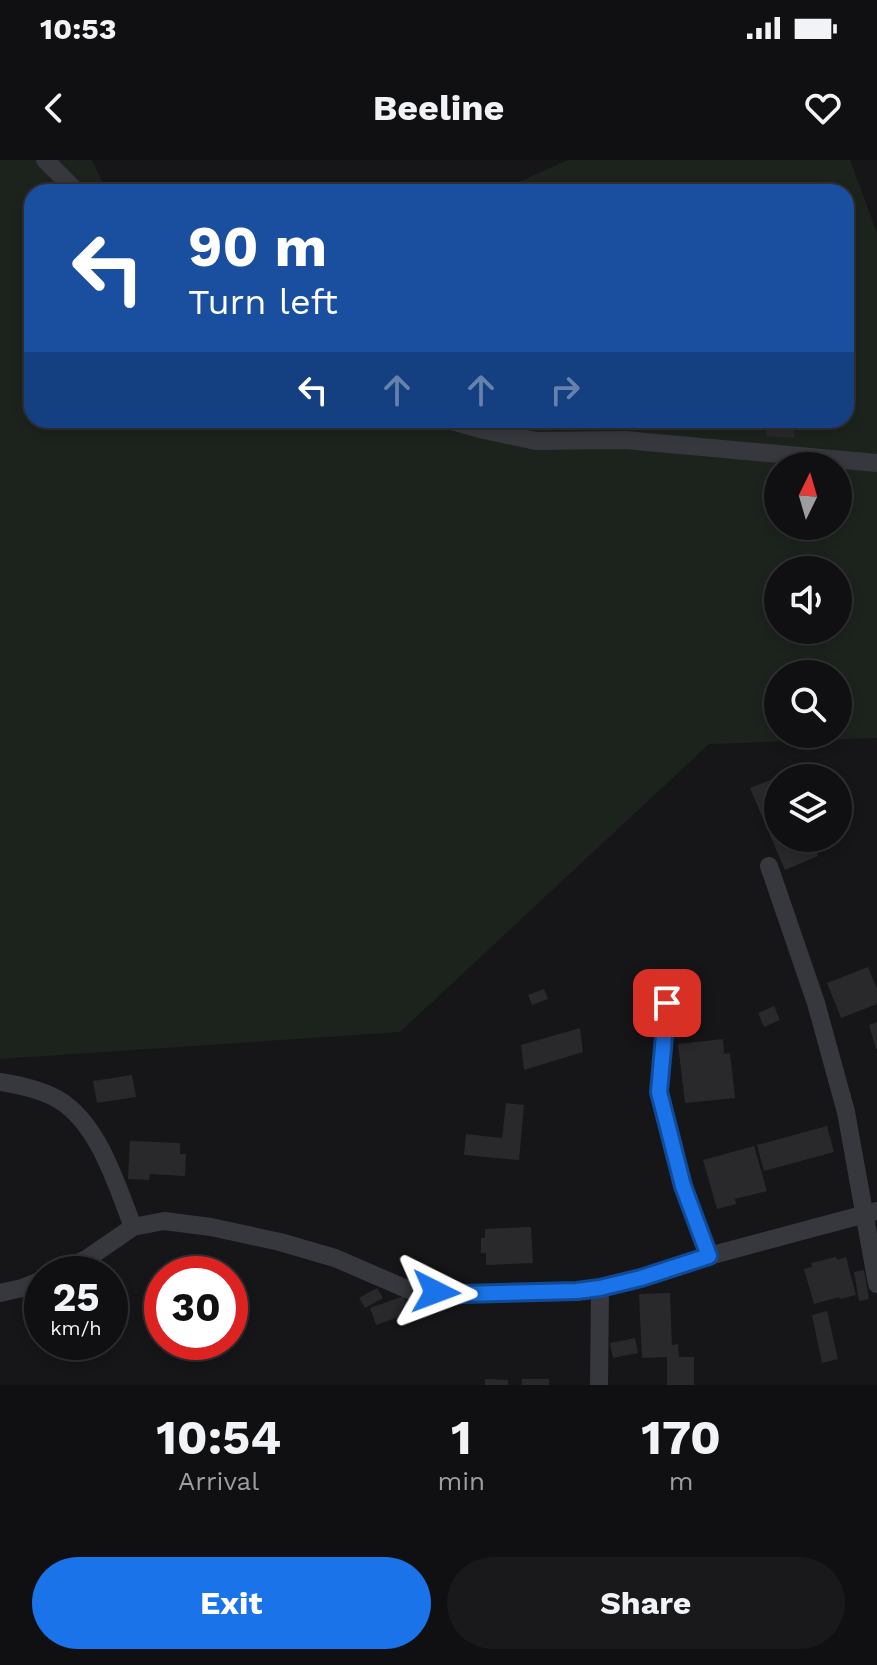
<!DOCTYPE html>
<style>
:root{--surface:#101012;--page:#19191b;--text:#f1f3f6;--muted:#9c9d9f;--line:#303032;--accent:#1a73e8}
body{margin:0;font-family:"Work Sans",sans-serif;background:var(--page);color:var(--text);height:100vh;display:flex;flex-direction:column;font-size:30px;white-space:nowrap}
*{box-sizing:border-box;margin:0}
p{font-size:26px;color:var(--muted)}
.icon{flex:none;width:44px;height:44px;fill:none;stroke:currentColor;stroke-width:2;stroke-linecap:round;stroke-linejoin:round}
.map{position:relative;height:1225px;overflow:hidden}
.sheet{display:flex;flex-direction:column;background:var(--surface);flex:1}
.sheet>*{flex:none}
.guide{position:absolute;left:24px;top:24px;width:830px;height:244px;border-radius:24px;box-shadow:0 4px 12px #0003,0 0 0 2px var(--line);background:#1a4fa0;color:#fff;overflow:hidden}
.needle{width:52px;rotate:5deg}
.fabs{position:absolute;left:764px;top:292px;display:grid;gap:16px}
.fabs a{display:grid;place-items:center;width:88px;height:88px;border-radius:50%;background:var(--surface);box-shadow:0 4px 12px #0003,0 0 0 2px var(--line);font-size:40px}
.speed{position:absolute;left:24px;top:1096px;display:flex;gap:16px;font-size:40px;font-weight:700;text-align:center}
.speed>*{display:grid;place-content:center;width:104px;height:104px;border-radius:50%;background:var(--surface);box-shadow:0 4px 12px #0003,0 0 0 2px var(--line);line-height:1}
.speed small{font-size:20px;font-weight:400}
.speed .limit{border:12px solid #d22;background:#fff;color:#111}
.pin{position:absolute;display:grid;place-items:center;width:68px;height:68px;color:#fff;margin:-34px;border-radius:16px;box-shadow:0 4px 12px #0006}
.me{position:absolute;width:88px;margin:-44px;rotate:93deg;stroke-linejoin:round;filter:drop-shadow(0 0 6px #0008)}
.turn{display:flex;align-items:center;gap:28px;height:168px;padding:0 32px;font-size:36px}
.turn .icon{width:104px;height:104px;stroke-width:2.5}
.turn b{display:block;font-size:56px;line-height:68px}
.lanes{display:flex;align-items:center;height:76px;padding:0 32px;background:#0003;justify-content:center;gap:40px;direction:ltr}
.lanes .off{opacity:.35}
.eta{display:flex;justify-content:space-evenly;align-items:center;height:136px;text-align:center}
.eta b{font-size:48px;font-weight:700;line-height:56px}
.action{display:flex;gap:16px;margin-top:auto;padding:16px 32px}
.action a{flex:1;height:92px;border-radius:48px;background:var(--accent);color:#fff;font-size:32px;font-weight:700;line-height:92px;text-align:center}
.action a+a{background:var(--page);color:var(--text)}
.status{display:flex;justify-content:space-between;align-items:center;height:56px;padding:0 40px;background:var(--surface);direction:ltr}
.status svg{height:22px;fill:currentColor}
header{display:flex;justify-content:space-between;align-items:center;height:104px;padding:0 32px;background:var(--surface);font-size:36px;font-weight:700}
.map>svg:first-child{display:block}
.green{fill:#1c231d;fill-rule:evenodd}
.building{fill:#29292c}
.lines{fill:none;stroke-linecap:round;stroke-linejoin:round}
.minor{stroke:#37383d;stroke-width:18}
.route-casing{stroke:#114b97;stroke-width:20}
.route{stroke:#1a73e8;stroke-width:14}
</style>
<div class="status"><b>10:53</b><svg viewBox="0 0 49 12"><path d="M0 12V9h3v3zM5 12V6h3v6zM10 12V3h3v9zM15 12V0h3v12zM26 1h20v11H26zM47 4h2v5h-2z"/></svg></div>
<header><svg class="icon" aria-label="back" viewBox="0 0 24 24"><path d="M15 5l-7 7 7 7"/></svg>Beeline<svg class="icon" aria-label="heart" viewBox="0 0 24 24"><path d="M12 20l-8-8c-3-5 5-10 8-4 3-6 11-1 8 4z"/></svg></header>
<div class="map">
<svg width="877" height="1225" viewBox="0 0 877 1225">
<rect width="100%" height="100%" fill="#161618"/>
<path class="green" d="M 0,0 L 92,0 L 107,32 L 32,32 L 32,260 L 846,260 L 846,32 L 496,32 L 568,0 L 850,0 L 877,73 L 877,578 L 709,584 L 400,872 L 0,899 ZM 778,306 L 838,306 L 838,366 L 778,366 ZM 778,410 L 838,410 L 838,470 L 778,470 ZM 778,514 L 838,514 L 838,574 L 778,574 Z"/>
<path class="building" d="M 767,260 L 795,260 L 794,278 L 766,276 Z
M 778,617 L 778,655 L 764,661 L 750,628 Z
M 778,669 L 778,678 L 810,678 L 818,696 L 785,710 L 769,673 Z
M 868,807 L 877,829 L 877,844 L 841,858 L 827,823 Z
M 544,829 L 548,839 L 532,845 L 528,835 Z
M 774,846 L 780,860 L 764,867 L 758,853 Z
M 877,862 L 877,889 L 876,889 L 869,865 Z
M 580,868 L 583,892 L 524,910 L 521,885 Z
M 723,879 L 724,894 L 730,893 L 735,938 L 685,943 L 678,884 Z
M 132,915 L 136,937 L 97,943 L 93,921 Z
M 506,943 L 524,945 L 519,1000 L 464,995 L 466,974 L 502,978 Z
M 827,966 L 834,992 L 764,1011 L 757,985 Z
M 130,981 L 180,983 L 180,994 L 186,994 L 185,1016 L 150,1014 L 149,1020 L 128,1019 Z
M 754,986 L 767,1031 L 735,1039 L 736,1044 L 717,1049 L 703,1000 Z
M 531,1067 L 533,1103 L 486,1105 L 486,1093 L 481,1093 L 481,1078 L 485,1078 L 485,1069 Z
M 836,1097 L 837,1100 L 846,1097 L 856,1135 L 840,1139 L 839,1137 L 814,1144 L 804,1109 L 812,1107 L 811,1103 Z
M 864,1110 L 869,1139 L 859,1141 L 854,1112 Z
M 377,1128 L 383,1138 L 365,1148 L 359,1138 Z
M 670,1133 L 672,1185 L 678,1184 L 679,1197 L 694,1197 L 694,1225 L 667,1225 L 667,1197 L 642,1198 L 639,1134 Z
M 404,1136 L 409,1153 L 376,1165 L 370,1148 Z
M 827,1151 L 838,1199 L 822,1203 L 812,1155 Z
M 635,1178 L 638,1193 L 613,1198 L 610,1183 Z
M 485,1219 L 508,1220 L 508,1225 L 485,1225 Z
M 522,1219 L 549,1219 L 549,1225 L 522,1225 Z"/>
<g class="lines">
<path class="minor" d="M 45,0 L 77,32
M 448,260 L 484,270 L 536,281 L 625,280 L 877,303
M 769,706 L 816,843 L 846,952 L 877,1124
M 667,843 L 659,932 L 683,1026 L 709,1096
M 0,922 C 19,925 42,930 59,940 C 99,964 117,1026 133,1067 L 164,1061 L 211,1067 L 280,1082 L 335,1098 L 409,1130 L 462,1134 L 577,1131 L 600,1128 L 641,1118 L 709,1096 L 877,1051
M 55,1114 L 88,1098 L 133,1067
M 0,1133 L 22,1128 L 42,1120
M 599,1225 L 600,1128"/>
</g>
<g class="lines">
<defs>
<path id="route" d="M 436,1132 L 462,1134 L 577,1131 L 600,1128 L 641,1118 L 709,1096 L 683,1026 L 659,932 L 667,843"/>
</defs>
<use href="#route" class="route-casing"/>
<use href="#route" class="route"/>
</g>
</svg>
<div class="fabs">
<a><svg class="needle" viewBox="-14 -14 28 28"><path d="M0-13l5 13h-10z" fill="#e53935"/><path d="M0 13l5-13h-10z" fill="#9c9d9f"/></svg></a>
<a><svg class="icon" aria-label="sound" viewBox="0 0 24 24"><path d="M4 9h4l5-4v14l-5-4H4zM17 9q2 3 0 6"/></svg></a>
<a><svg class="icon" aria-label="search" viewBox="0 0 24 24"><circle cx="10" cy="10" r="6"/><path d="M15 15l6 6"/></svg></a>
<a><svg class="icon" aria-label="layers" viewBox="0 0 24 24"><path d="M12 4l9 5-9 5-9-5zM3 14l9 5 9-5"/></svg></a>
</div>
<div class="speed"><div>25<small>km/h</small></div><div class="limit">30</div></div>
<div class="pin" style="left:667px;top:843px;background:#d93025"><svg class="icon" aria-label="arrive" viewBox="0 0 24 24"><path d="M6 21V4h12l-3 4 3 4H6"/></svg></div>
<svg class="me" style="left:436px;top:1132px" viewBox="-20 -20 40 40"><path d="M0-17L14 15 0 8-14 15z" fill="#1a73e8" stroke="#fff" stroke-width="4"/></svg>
<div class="guide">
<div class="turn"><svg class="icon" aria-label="left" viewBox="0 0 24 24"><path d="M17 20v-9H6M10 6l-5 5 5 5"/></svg><div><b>90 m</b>Turn left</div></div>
<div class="lanes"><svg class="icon" aria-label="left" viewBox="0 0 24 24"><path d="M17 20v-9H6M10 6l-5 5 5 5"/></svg><svg class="icon off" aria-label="ahead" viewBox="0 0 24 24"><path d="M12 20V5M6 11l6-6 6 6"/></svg><svg class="icon off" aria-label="ahead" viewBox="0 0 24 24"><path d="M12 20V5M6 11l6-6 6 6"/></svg><svg class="icon off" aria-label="right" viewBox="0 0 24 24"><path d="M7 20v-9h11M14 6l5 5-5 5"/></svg></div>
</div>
</div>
<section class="sheet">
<div class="eta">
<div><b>10:54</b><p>Arrival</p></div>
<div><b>1</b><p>min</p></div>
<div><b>170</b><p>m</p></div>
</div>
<div class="action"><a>Exit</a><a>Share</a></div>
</section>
